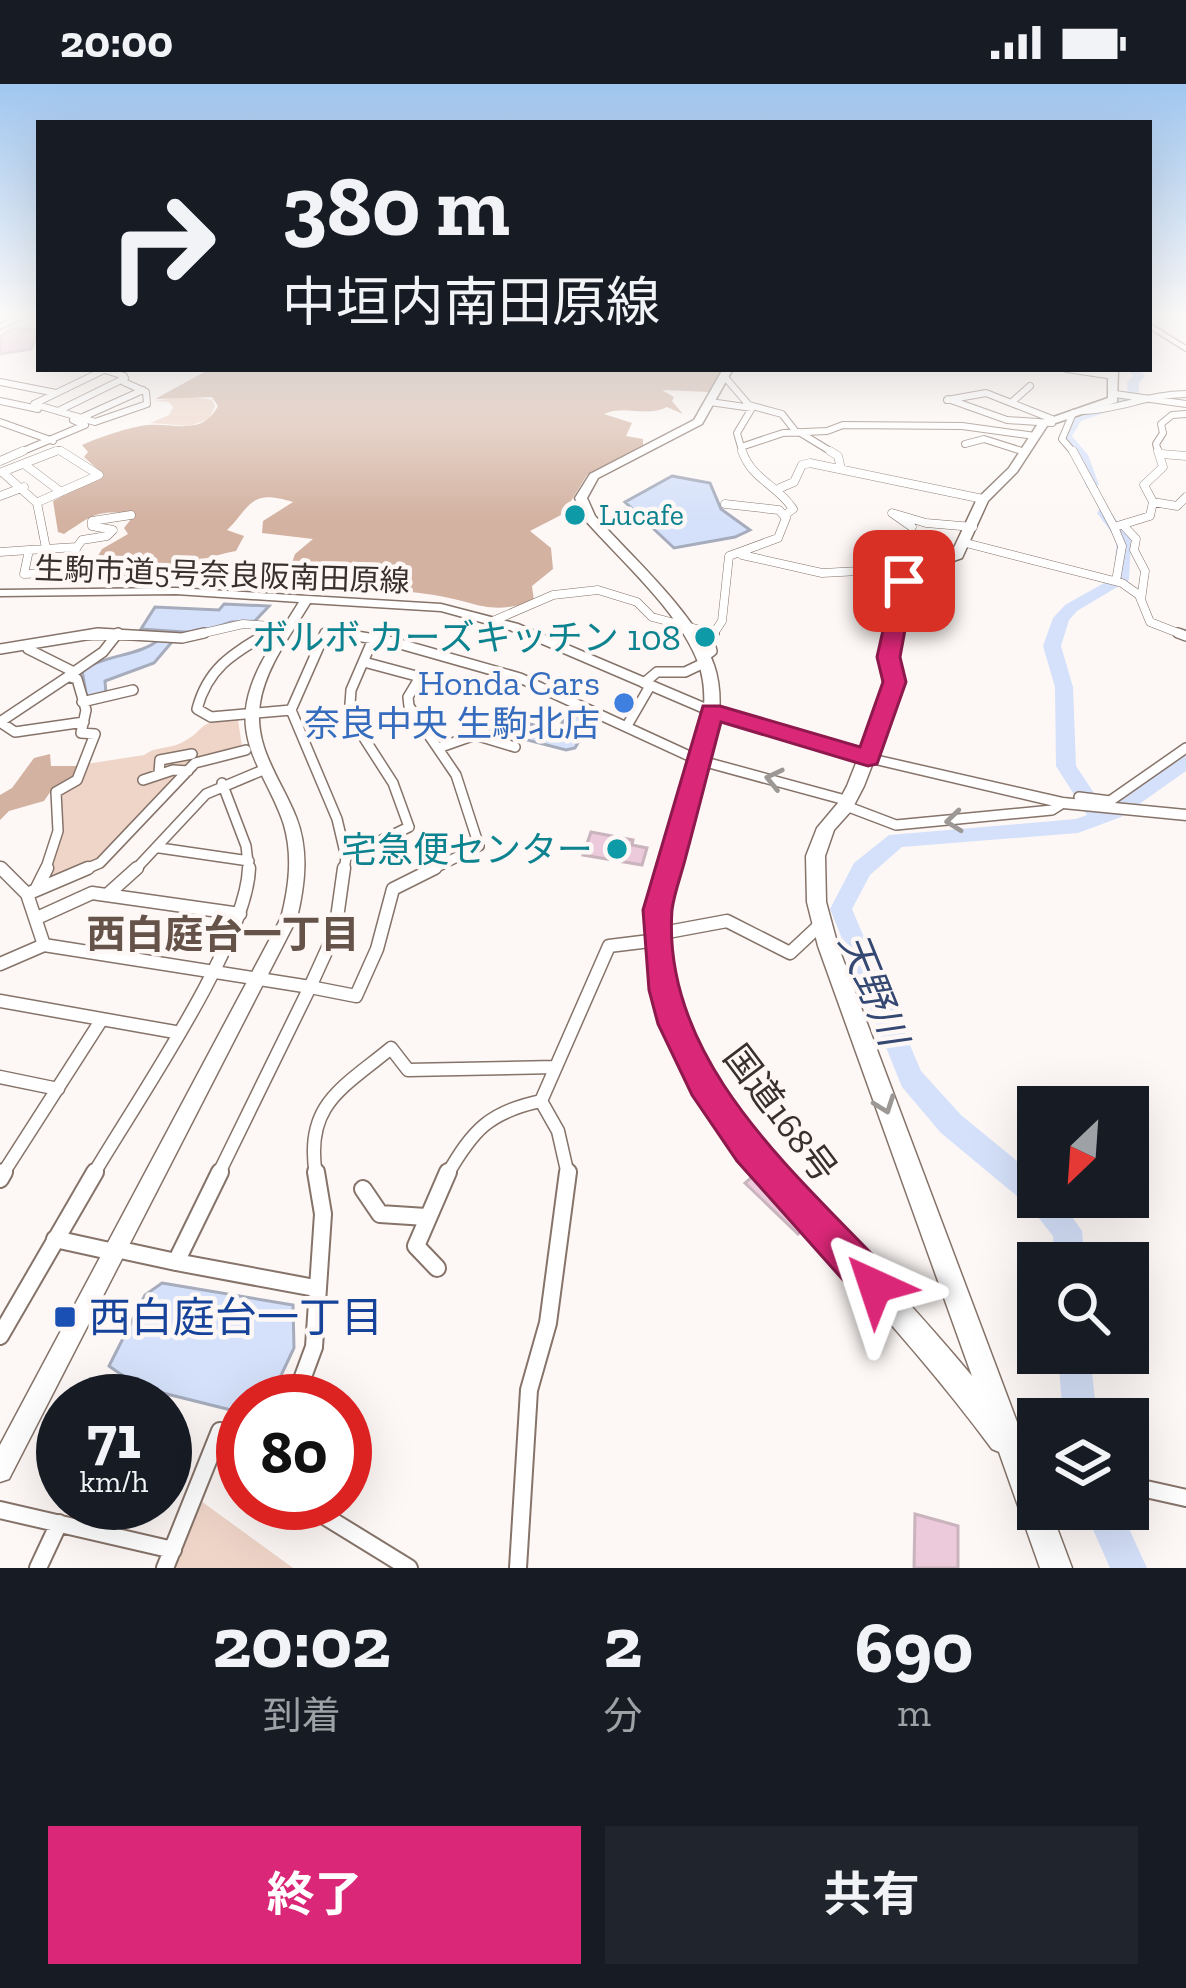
<!DOCTYPE html>
<html lang="ja">
<meta charset="utf-8">
<style>
:root{--surface:#171b24;--page:#20242c;--text:#f1f3f6;--muted:#9ea1a6;--accent:#db2777}
body{margin:0;font-family:"Zilla Slab","Noto Sans JP",serif;background:var(--page);color:var(--text);height:100vh;display:flex;flex-direction:column;font-size:45px;white-space:nowrap}
*{box-sizing:border-box;margin:0}
p{font-size:39px;color:var(--muted)}
.icon{flex:none;width:66px;height:66px;fill:none;stroke:currentColor;stroke-width:2;stroke-linecap:round;stroke-linejoin:round}
.map{position:relative;height:1484px;overflow:hidden}
.drawer{display:flex;flex-direction:column;background:var(--surface);flex:1}
.drawer>*{flex:none}
.guide{position:absolute;left:36px;top:36px;width:1116px;height:252px;border-radius:0px;box-shadow:0 12px 48px #0002;background:#171b24;color:var(--text);overflow:hidden}
.needle{width:78px;rotate:205deg}
.tools{position:absolute;left:1017px;top:1002px;display:grid;gap:24px}
.tools a{display:grid;place-items:center;width:132px;height:132px;border-radius:0px;background:var(--surface);box-shadow:0 12px 48px #0002;font-size:60px}
.speed{position:absolute;left:36px;top:1290px;display:flex;gap:24px;font-size:60px;font-weight:700;text-align:center}
.speed>*{display:grid;place-content:center;width:156px;height:156px;border-radius:50%;background:var(--surface);box-shadow:0 12px 48px #0002;line-height:1}
.speed small{font-size:30px;font-weight:400}
.speed .limit{border:18px solid #d22;background:#fff;color:#111}
.pin{position:absolute;display:grid;place-items:center;width:102px;height:102px;color:#fff;margin:-51px;border-radius:24px;box-shadow:0 6px 18px #0006}
.me{position:absolute;width:132px;margin:-66px;rotate:318deg;stroke-linejoin:round;filter:drop-shadow(0 0 9px #0008)}
.turn{display:flex;align-items:center;gap:42px;height:252px;padding:0 48px;font-size:54px}
.turn .icon{width:156px;height:156px;stroke-width:2.5}
.turn b{display:block;font-size:84px;line-height:102px}
.eta{display:flex;justify-content:space-evenly;align-items:center;height:204px;text-align:center}
.eta b{font-size:72px;font-weight:700;line-height:84px}
.primary-button{display:flex;gap:24px;margin-top:auto;padding:24px 48px}
.primary-button a{flex:1;height:138px;border-radius:0px;background:var(--accent);color:#fff;font-size:48px;font-weight:700;line-height:138px;text-align:center}
.primary-button a+a{background:var(--page);color:var(--text)}
.status{display:flex;justify-content:space-between;align-items:center;height:84px;padding:0 60px;background:var(--surface);direction:ltr}
.status svg{height:33px;fill:currentColor}
.map>svg:first-child{display:block}
.green{fill:#efd5c8}
.forest{fill:#d3b2a1}
.water{fill:#d5e1fa;stroke:#a6acbc;stroke-width:3}
.lines{fill:none;stroke-linecap:round;stroke-linejoin:round}
.river{fill:#d5e1fa;fill-rule:evenodd}
.building{fill:#ecc9db;stroke:#c9b4be;stroke-width:3}
.street-far4-casing{stroke:#867369;stroke-width:8}
.street-far3-casing{stroke:#867369;stroke-width:9}
.street-far2-casing{stroke:#867369;stroke-width:12}
.street-far1-casing{stroke:#867369;stroke-width:15}
.street-casing{stroke:#867369;stroke-width:20}
.secondary-casing{stroke:#867369;stroke-width:3}
.highway-casing{stroke:#867369;stroke-width:3}
.street-far4{stroke:#fff;stroke-width:6}
.street-far3{stroke:#fff;stroke-width:8}
.street-far2{stroke:#fff;stroke-width:9}
.street-far1{stroke:#fff;stroke-width:12}
.street{stroke:#fff;stroke-width:16}
.secondary{fill:#fff;fill-rule:evenodd}
.highway{fill:#fff;fill-rule:evenodd}
.oneway{stroke:#9c9896}
.route{fill:#db2777;stroke:#8e194d;stroke-width:3}
.culture-dot{fill:#0f9aa8;stroke:#fdf8f6;stroke-width:4.5}
.shop-dot{fill:#3f7fe0;stroke:#fdf8f6;stroke-width:4.5}
.transit-dot{fill:#1a4fb4;stroke:#fdf8f6;stroke-width:4.5}
.labels{text-anchor:middle;stroke-width:9;stroke-linejoin:round;paint-order:stroke}
.far-culture-label{font-size:30px;fill:#0d838f;stroke:#fdf8f6;text-anchor:start}
.far-street-label{font-size:30px;fill:#38302c;stroke:#fdf8f6}
.culture-label{font-size:36px;fill:#0d838f;stroke:#fdf8f6;text-anchor:end}
.shop-label{font-size:36px;fill:#366cbe;stroke:#fdf8f6;text-anchor:end}
.street-label{font-size:36px;fill:#38302c;stroke:#fdf8f6}
.neighbourhood-label{font-size:39px;font-weight:bold;fill:#65534a;stroke:#fdf8f6}
.water-label{font-size:39px;font-style:italic;fill:#344872;stroke:#fdf8f6}
.near-transit-label{font-size:42px;fill:#164399;stroke:#fdf8f6;text-anchor:start}
</style>
<div class="status"><b>20:00</b><svg viewBox="0 0 49 12"><path d="M0 12V9h3v3zM5 12V6h3v6zM10 12V3h3v9zM15 12V0h3v12zM26 1h20v11H26zM47 4h2v5h-2z"/></svg></div>
<div class="map">
<svg width="1186" height="1484" viewBox="0 0 1186 1484">
<rect width="100%" height="100%" fill="#fdf8f6"/>
<path class="green" d="M 189,312 L 212,316 L 215,322 L 209,335 L 189,342 L 150,339 L 169,331 L 173,323 L 169,318 L 154,317 Z
M 234,634 L 238,636 L 243,669 L 198,681 L 102,781 L 42,801 C 59,767 67,743 59,708 L 86,680 L 144,671 C 154,663 168,665 181,659 C 209,645 192,639 234,634 Z
M 201,1417 L 293,1484 L 175,1484 Z"/>
<path class="forest" d="M 210,285 L 723,285 L 709,308 L 662,306 L 674,313 L 672,317 L 683,330 L 667,323 C 645,334 625,320 604,330 L 632,339 L 626,352 L 643,355 L 643,361 L 587,391 L 563,430 L 530,447 L 551,464 L 553,485 L 532,502 L 534,517 C 488,532 478,518 434,511 C 384,504 334,501 284,502 L 295,470 L 313,455 L 262,449 L 263,437 L 293,418 C 249,404 251,423 227,446 L 244,452 L 236,467 C 186,477 140,499 89,496 L 86,492 L 102,465 L 128,450 L 124,444 L 135,430 C 95,426 95,430 64,450 L 58,448 L 53,417 L 104,391 L 84,373 L 88,368 L 82,361 C 100,353 129,343 148,341 C 176,339 202,352 218,322 L 212,313 L 155,315 Z
M 50,670 L 51,682 L 77,682 L 73,695 L 53,704 L 44,717 L 9,727 L 0,736 L 0,711 L 12,704 L 34,674 Z"/>
<path class="water" d="M 672,392 L 710,399 L 721,425 L 750,446 L 735,453 L 674,464 L 625,418 Z
M 224,520 L 269,522 L 255,537 L 231,538 L 199,549 L 141,545 L 155,523 L 219,526 Z
M 159,555 L 172,558 L 154,579 L 105,597 L 106,610 L 87,615 L 82,586 C 104,571 144,571 159,555 Z
M 569,630 L 591,636 L 575,664 L 566,666 L 485,645 L 497,631 L 556,647 Z
M 162,1199 L 293,1221 L 294,1264 L 269,1317 L 243,1317 L 243,1329 L 139,1303 L 109,1282 L 145,1211 Z"/>
<g class="lines">
<path class="river" d="M 1127,285 L 1139,285 L 1145,292 L 1139,299 L 1138,317 L 1081,337 L 1072,352 L 1088,371 L 1099,401 L 1087,404 L 1075,372 L 1059,352 L 1072,331 L 1128,312 L 1127,298 L 1133,292 Z
M 1099,426 L 1109,426 L 1131,456 L 1129,496 L 1077,527 L 1069,536 L 1061,562 L 1073,603 L 1076,682 L 1104,724 L 1186,671 L 1186,687 L 1121,733 L 1078,749 L 902,763 L 870,791 L 852,825 L 921,987 L 961,1031 L 1038,1094 L 1038,1113 L 1058,1113 L 1082,1147 L 1085,1179 L 1055,1179 L 1053,1152 L 1030,1123 L 941,1049 L 902,1003 L 830,825 L 854,779 L 889,751 L 1076,735 L 1087,731 L 1056,682 L 1055,603 L 1043,562 L 1053,534 L 1065,521 L 1113,494 L 1117,456 L 1097,429 Z
M 1058,1269 L 1090,1269 L 1097,1335 L 1063,1335 Z
M 1084,1425 L 1120,1425 L 1147,1484 L 1110,1484 Z"/>
</g>
<path class="building" d="M 11,245 L 39,245 L 31,265 L 0,270 L 0,253 Z
M 591,748 L 633,756 L 632,761 L 647,764 L 642,781 L 583,771 Z
M 753,1092 L 802,1147 L 798,1150 L 745,1099 Z
M 915,1430 L 958,1442 L 958,1484 L 914,1484 Z"/>
<g class="lines">
<defs>
<path id="street-far4" d="M 0,232 L 6,229
M 1067,285 L 1114,292
M 724,292 L 748,320
M 0,298 L 56,309
M 1115,310 L 1186,320
M 948,315 L 1007,336 L 1052,339
M 947,316 L 986,309 L 1052,335
M 0,317 L 38,325
M 710,318 L 752,324 L 737,349 L 743,370
M 1012,318 L 1030,302
M 34,320 L 95,338 L 147,320 L 146,308 L 124,298 L 124,292 L 105,286
M 34,320 L 106,285
M 749,321 L 782,330 L 796,348
M 60,326 L 125,294
M 1082,327 C 1120,326 1148,310 1186,310
M 1073,329 L 1062,355 L 1075,370
M 83,333 L 143,306
M 0,338 L 53,357
M 799,348 L 835,370
M 965,360 L 984,355 L 1025,368
M 741,363 L 783,349 L 827,347 L 843,341 L 962,342 L 1035,352
M 16,370 L 85,341 L 73,336
M 48,370 L 59,366 L 66,370
M 1159,370 L 1156,360 L 1163,349 L 1161,340 L 1172,331 L 1186,330"/>
<path id="street-far3" d="M 742,367 C 752,396 778,401 793,425 L 785,431
M 830,367 L 838,372 L 841,385
M 1073,367 L 1114,443
M 1162,370 L 1186,372
M 0,377 L 23,367
M 24,380 L 61,408
M 2,388 L 56,367
M 2,388 L 37,419 L 46,464
M 780,404 L 794,398 L 802,381 L 810,379 L 983,415
M 0,412 L 24,403
M 38,418 L 99,391 L 61,367
M 1153,418 L 1177,422 L 1186,413
M 1123,441 L 1136,455 L 1134,466 L 1145,487 L 1141,516
M 912,443 L 892,429 L 926,439 L 973,443
M 966,459 L 1122,499 L 1139,511 L 1150,538 L 1186,552
M 77,463 L 82,456 L 107,452 L 113,446 L 92,442 L 92,437 L 131,431
M 77,463 L 66,488 L 24,490 L 29,466 Z
M 0,468 L 29,466
M 742,471 L 822,489 L 916,484
M 1116,497 L 1122,462 L 1114,443 L 1150,432 L 1153,418 L 1144,401 L 1163,383 L 1158,367
M 493,537 L 553,511 L 598,506 L 637,518 L 652,533 L 712,549
M 80,552 L 148,552
M 191,552 L 243,540 L 272,542 L 265,552
M 324,552 L 326,547 L 356,552
M 712,552 L 722,537 L 729,472 L 778,454 L 786,434 L 779,426 L 725,420"/>
<path id="street-far2" d="M 268,549 C 234,569 208,583 197,625 L 211,633 L 291,626 L 325,549
M 338,549 L 393,558 L 520,594 L 698,676 L 849,717
M 1178,549 L 1186,552
M 0,565 L 98,549 L 182,554 L 204,549
M 28,565 L 74,588 L 103,568 L 118,549
M 703,574 L 712,567 L 709,556 L 714,549
M 364,578 L 420,593 L 408,613 L 409,622 L 456,691 L 479,762 L 429,787
M 644,599 L 657,588 L 685,588 L 706,578
M 82,618 L 133,606
M 291,626 L 337,735 L 346,773
M 0,638 L 72,590
M 0,638 L 15,648 L 84,638
M 628,640 L 650,602
M 438,664 L 475,651 L 515,663
M 159,689 L 160,676 L 192,670
M 143,696 L 173,686 L 188,687
M 222,699 L 246,762 L 249,787
M 1079,713 L 1110,717 L 1186,664
M 846,722 L 896,741 L 1052,726 L 1063,719
M 160,764 L 249,777
M 0,783 L 4,787
M 45,787 L 58,747 L 56,708 L 77,696 L 95,650 L 81,649 L 86,626 L 77,595 L 70,593
M 81,787 L 100,779 L 195,679 L 246,666
M 134,787 L 206,710 L 263,686
M 344,787 L 346,773 L 409,743 L 393,699 L 355,640 L 350,620 L 351,606 L 373,555"/>
<path id="street-far1" d="M 1,784 L 27,810 L 44,861
M 36,806 L 47,784
M 27,810 L 88,784
M 108,810 L 137,784
M 37,834 L 92,809 L 240,830
M 657,850 L 727,837 L 790,869 L 821,840
M 0,880 L 44,861 L 310,903 L 335,848 L 344,784
M 0,917 L 175,948
M 0,993 L 58,1005
M 2,1091 L 102,935
M 93,1091 C 134,1021 247,858 249,784
M 218,1091 L 310,903 L 356,912 L 377,865 L 393,805 L 435,784
M 316,1091 C 304,1020 343,1004 391,964 L 408,986 L 555,983
M 447,1091 C 473,1046 489,1028 541,1017
M 568,1091 L 558,1047 L 541,1017 L 609,862 L 658,856"/>
<path id="street" d="M 220,1088 L 176,1178 L 315,1204
M 0,1095 L 4,1088
M 363,1105 L 380,1130 L 426,1133
M 55,1155 L 114,1168
M 116,1165 L 176,1178
M 437,1184 L 416,1162 L 448,1088
M 0,1252 L 95,1088
M 294,1317 L 314,1263 L 323,1130 L 316,1088
M 1128,1401 L 1186,1414
M 312,1419 L 318,1428 L 409,1484
M 0,1426 L 173,1466
M 38,1484 L 59,1439
M 165,1484 L 220,1347 L 243,1353
M 518,1484 L 529,1306 L 548,1239 L 568,1088"/>
<path id="secondary" d="M 25,229 L 34,229 L 0,245 L 0,240 Z
M 1149,239 L 1186,262 L 1186,267 L 1149,244 Z
M 176,504 L 441,520 L 518,540 L 716,624 L 870,670 L 1063,714 L 1186,726 L 1186,736 L 1063,724 L 863,677 L 706,630 L 510,546 L 441,527 L 310,519 C 291,551 266,582 260,619 C 253,663 281,695 296,733 C 309,766 305,800 297,834 L 9,1395 L 0,1398 L 0,1361 L 281,834 C 289,803 293,772 284,741 C 271,699 238,665 247,618 C 254,581 280,550 299,518 L 176,510 L 0,512 L 0,506 Z"/>
<path id="highway" d="M 723,285 L 733,285 L 702,340 L 598,394 L 587,414 L 595,432 C 631,472 697,531 714,581 C 737,649 683,736 670,803 C 663,842 668,883 679,921 C 706,1010 776,1076 838,1142 C 883,1191 929,1240 972,1292 L 818,862 L 807,818 L 806,772 L 817,744 L 838,719 L 847,702 L 883,611 L 883,555 L 902,488 L 952,468 L 977,415 L 1009,384 L 1039,338 L 1108,314 L 1108,285 L 1118,285 L 1117,318 L 1047,342 L 1017,388 L 988,417 L 962,474 L 915,491 L 898,555 L 899,611 L 864,702 L 851,727 L 834,746 L 825,772 L 826,818 L 838,862 L 1038,1394 L 1038,1425 L 1050,1425 L 1072,1484 L 1040,1484 L 999,1368 L 992,1365 C 941,1296 885,1233 828,1169 C 763,1097 693,1027 662,933 C 647,890 642,842 652,798 C 667,734 723,643 698,578 C 678,526 621,477 585,436 L 575,414 L 590,390 L 694,336 Z"/>
</defs>
<use href="#street-far4" class="street-far4-casing"/>
<use href="#street-far3" class="street-far3-casing"/>
<use href="#street-far2" class="street-far2-casing"/>
<use href="#street-far1" class="street-far1-casing"/>
<use href="#street" class="street-casing"/>
<use href="#secondary" class="secondary-casing"/>
<use href="#highway" class="highway-casing"/>
<use href="#street-far4" class="street-far4"/>
<use href="#street-far3" class="street-far3"/>
<use href="#street-far2" class="street-far2"/>
<use href="#street-far1" class="street-far1"/>
<use href="#street" class="street"/>
<use href="#secondary" class="secondary"/>
<use href="#highway" class="highway"/>
</g>
<defs><path id="oneway-chevron" d="M-2-3.5L2.5 0L-2 3.5" fill="none" stroke-width="1.6" stroke-linecap="round" stroke-linejoin="round" transform="scale(3)"/></defs>
<g class="oneway">
<use href="#oneway-chevron" transform="translate(774 695) rotate(-167)"/>
<use href="#oneway-chevron" transform="translate(954 737) rotate(174)"/>
<use href="#oneway-chevron" transform="translate(885 1021) rotate(70)"/>
</g>
<linearGradient id="sky" x2="0" y2="1"><stop stop-color="#a0c6ef"/><stop offset="0.53" stop-color="#fefcfb"/><stop offset="1" stop-color="#fefcfb" stop-opacity="0"/></linearGradient>
<rect width="1186" height="436" fill="url(#sky)"/>
<path class="route" d="M 904,491 L 914,497 L 900,573 L 906,598 L 877,680 L 868,682 L 721,638 C 709,683 698,728 686,772 C 682,789 674,809 672,826 C 661,977 796,1089 889,1188 L 895,1202 L 889,1216 L 875,1222 L 861,1216 L 737,1077 L 692,1011 L 658,940 L 649,906 L 643,826 L 703,622 L 720,622 L 860,663 L 883,598 L 877,573 L 894,497 Z"/>
<g class="culture-dot">
<circle cx="575" cy="431" r="12"/>
<circle cx="705" cy="553" r="12"/>
<circle cx="617" cy="765" r="12"/>
</g>
<circle class="shop-dot" cx="624" cy="619" r="12"/>
<rect class="transit-dot" x="53" y="1221" width="24" height="24" rx="6"/>
<g class="labels">
<g class="far-culture-label">
<text x="599" y="441">Lucafe</text>
</g>
<g class="far-street-label">
<text transform="translate(222 491) rotate(2)" y="10">生駒市道5号奈良阪南田原線</text>
</g>
<g class="culture-label">
<text x="681" y="566">ボルボ カーズキッチン 108</text>
<text x="593" y="778">宅急便センター</text>
</g>
<g class="shop-label">
<text x="600" y="611">Honda Cars<tspan x="600" dy="41">奈良中央 生駒北店</tspan></text>
</g>
<g class="street-label">
<text transform="translate(781 1029) rotate(53)" y="13">国道168号</text>
</g>
<g class="neighbourhood-label">
<text x="223" y="864">西白庭台一丁目</text>
</g>
<g class="water-label">
<text transform="translate(874 905) rotate(68)" y="14">天野川</text>
</g>
<g class="near-transit-label">
<text x="89" y="1248">西白庭台一丁目</text>
</g>
</g>
</svg>
<div class="tools">
<a><svg class="needle" viewBox="-14 -14 28 28"><path d="M0-13l5 13h-10z" fill="#e53935"/><path d="M0 13l5-13h-10z" fill="#9ea1a6"/></svg></a>
<a><svg class="icon" aria-label="search" viewBox="0 0 24 24"><circle cx="10" cy="10" r="6"/><path d="M15 15l6 6"/></svg></a>
<a><svg class="icon" aria-label="layers" viewBox="0 0 24 24"><path d="M12 4l9 5-9 5-9-5zM3 14l9 5 9-5"/></svg></a>
</div>
<div class="speed"><div>71<small>km/h</small></div><div class="limit">80</div></div>
<div class="pin" style="left:904px;top:497px;background:#d93025"><svg class="icon" aria-label="arrive" viewBox="0 0 24 24"><path d="M6 21V4h12l-3 4 3 4H6"/></svg></div>
<svg class="me" style="left:875px;top:1202px" viewBox="-20 -20 40 40"><path d="M0-17L14 15 0 8-14 15z" fill="#db2777" stroke="#fff" stroke-width="4"/></svg>
<div class="guide">
<div class="turn"><svg class="icon" aria-label="right" viewBox="0 0 24 24"><path d="M7 20v-9h11M14 6l5 5-5 5"/></svg><div><b>380 m</b>中垣内南田原線</div></div>
</div>
</div>
<section class="drawer">
<div class="eta">
<div><b>20:02</b><p>到着</p></div>
<div><b>2</b><p>分</p></div>
<div><b>690</b><p>m</p></div>
</div>
<div class="primary-button"><a>終了</a><a>共有</a></div>
</section>
